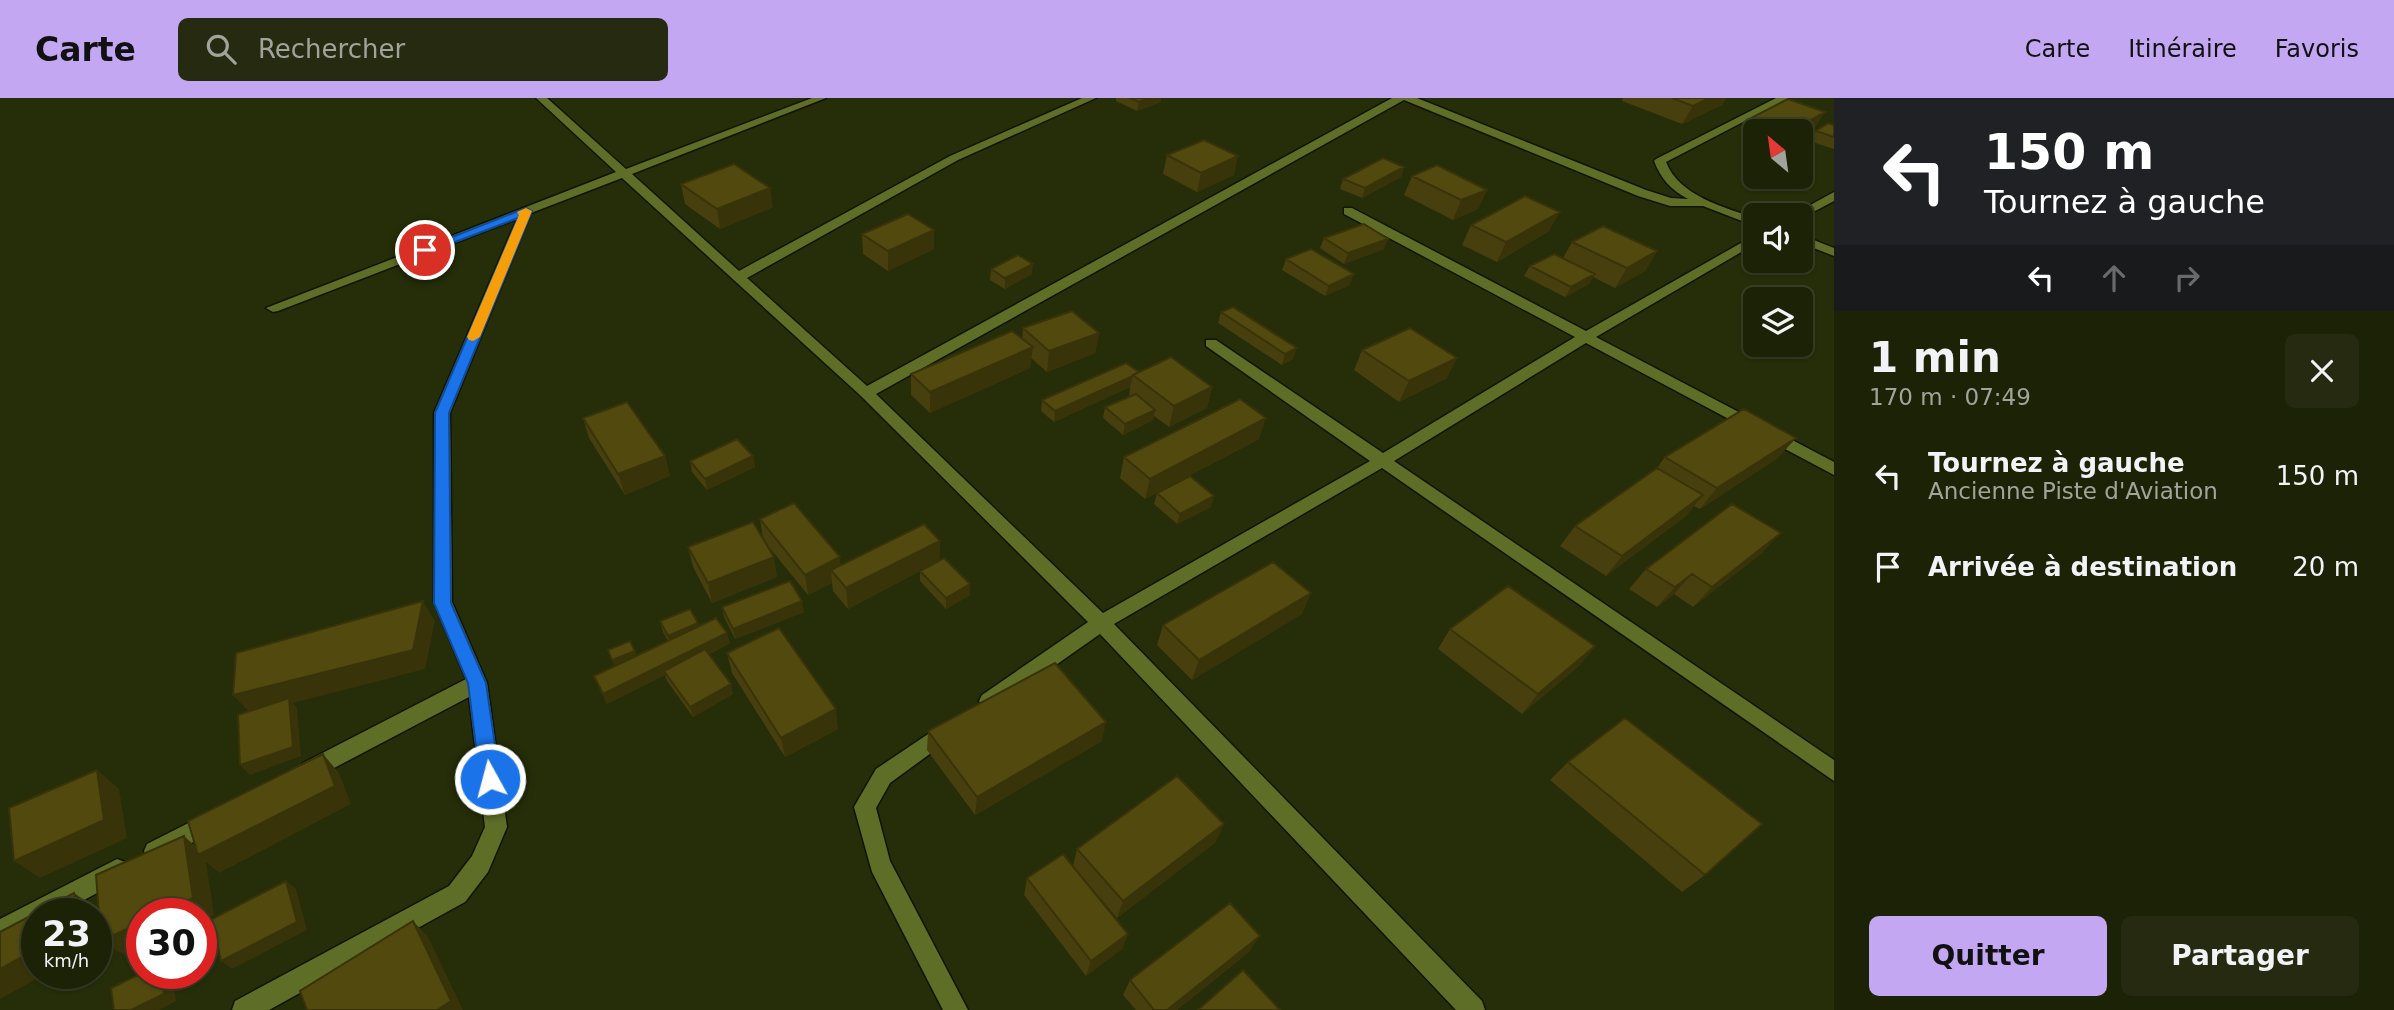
<!DOCTYPE html>
<html lang="fr">
<meta charset="utf-8">
<style>
:root{--surface:#1c2206;--page:#252a10;--text:#f1f3f6;--muted:#a0a49b;--line:#3a3f28;--accent:#c3a7f2}
body{margin:0;font-family:"DejaVu Sans",sans-serif;background:var(--page);color:var(--text);height:100vh;display:flex;flex-direction:column;font-size:26px;white-space:nowrap}
*{box-sizing:border-box;margin:0}
p{font-size:23px;color:var(--muted)}
.icon{flex:none;width:38px;height:38px;fill:none;stroke:currentColor;stroke-width:2;stroke-linecap:round;stroke-linejoin:round}
.map{position:relative;flex:1;overflow:hidden}
.panel{display:flex;flex-direction:column;background:var(--surface);width:560px}
.panel>*{flex:none}
.guide{background:#202124;color:#fff;overflow:hidden}
.needle{width:46px;rotate:331deg}
.fabs{position:absolute;left:1743px;top:21px;display:grid;gap:14px}
.fabs a{display:grid;place-items:center;width:70px;height:70px;border-radius:10px;background:var(--surface);box-shadow:0 2px 5px #0004,0 0 0 2px var(--line);font-size:35px}
.speed{position:absolute;left:21px;top:800px;display:flex;gap:14px;font-size:35px;font-weight:700;text-align:center}
.speed>*{display:grid;place-content:center;width:91px;height:91px;border-radius:50%;background:var(--surface);box-shadow:0 2px 5px #0004,0 0 0 2px var(--line);line-height:1}
.speed small{font-size:18px;font-weight:400}
.speed .limit{border:10px solid #d22;background:#fff;color:#111}
.pin{position:absolute;display:grid;place-items:center;width:60px;height:60px;color:#fff;margin:-30px;border:4px solid #fff;border-radius:50%;box-shadow:0 2px 7px #0007}
.me{position:absolute;width:77px;margin:-38px;rotate:353deg;stroke-linejoin:round;filter:drop-shadow(0 0 5px #0008)}
.turn{display:flex;align-items:center;gap:24px;height:147px;padding:0 35px;font-size:32px}
.turn .icon{width:91px;height:91px;stroke-width:2.5}
.turn b{display:block;font-size:49px;line-height:60px}
.lanes{display:flex;align-items:center;height:66px;padding:0 35px;background:#0003;justify-content:center;gap:35px;direction:ltr}
.lanes .off{opacity:.35}
.round{display:grid;place-items:center;flex:none;width:74px;height:74px;border-radius:10px;background:var(--page)}
.headline{display:flex;align-items:center;justify-content:space-between;height:119px;padding:0 35px}
h1{font-size:42px;font-weight:700;line-height:52px}
.cta{display:flex;gap:14px;margin-top:auto;padding:14px 35px}
.cta a{flex:1;height:80px;border-radius:10px;background:var(--accent);color:#111;font-size:28px;font-weight:700;line-height:80px;text-align:center}
.cta a+a{background:var(--page);color:var(--text)}
ul{padding:0;list-style:none}
li{display:flex;align-items:center;gap:21px;height:91px;padding:0 35px}
li div{flex:1}
li b{display:block;font-size:26px}
li em{font-style:normal}
header{display:flex;align-items:center;gap:42px;box-sizing:border-box;height:98px;padding:0 35px;background:var(--accent);color:#111}
header strong{font-size:33px}
nav{display:flex;gap:38px;margin-inline-start:auto;font-size:24px}
.search{width:490px;height:63px;background:var(--page);display:flex;align-items:center;gap:18px;box-sizing:border-box;padding:0 24px;border-radius:10px;color:var(--muted);font-size:26px}
main{display:flex;flex:1;min-height:0}
.map>svg:first-child{display:block}
.lines{fill:none;stroke-linecap:round;stroke-linejoin:round}
.minor-casing{stroke:#101502;stroke-width:3}
.minor{fill:#5e6e27;fill-rule:evenodd}
.wall{fill:#473f0d}
.shaded-wall{fill:#39330a}
.building{fill:#52490f;stroke:#39330a;stroke-width:2}
.route{fill:#1a73e8;stroke:#114b97;stroke-width:2}
.slow{fill:#f59e0b}
</style>
<header>
<strong>Carte</strong>
<div class="search"><svg class="icon" aria-label="search" viewBox="0 0 24 24"><circle cx="10" cy="10" r="6"/><path d="M15 15l6 6"/></svg>Rechercher</div>
<nav><a>Carte</a><a>Itinéraire</a><a>Favoris</a></nav>
</header>
<main>
<div class="map">
<svg width="1834" height="912" viewBox="0 0 1834 912">
<rect width="100%" height="100%" fill="#252e08"/>
<g class="lines">
<defs>
<path id="minor" d="M 536,0 L 547,0 L 626,71 L 812,0 L 826,0 L 632,76 L 739,173 L 950,58 L 1082,0 L 1096,0 L 958,62 L 747,180 L 867,288 L 1392,0 L 1417,0 L 1646,92 L 1671,100 L 1688,101 C 1671,92 1661,81 1654,63 L 1656,61 L 1776,0 L 1789,0 L 1666,64 C 1679,98 1724,109 1755,120 L 1755,128 L 1703,108 L 1670,108 L 1638,98 L 1404,2 L 876,296 L 1103,515 L 1370,363 L 1206,248 L 1206,242 L 1216,242 L 1383,355 L 1575,239 L 1344,116 L 1344,110 L 1352,110 L 1586,233 L 1755,137 L 1755,146 L 1596,239 L 1834,364 L 1834,377 L 1586,245 L 1394,363 L 1834,662 L 1834,683 L 1382,370 L 1114,526 L 1482,903 L 1485,912 L 1456,912 L 1100,536 L 996,609 L 989,611 L 982,609 L 979,603 L 982,597 L 1088,524 L 861,298 L 622,80 L 531,115 L 450,315 L 452,504 L 487,585 L 507,729 L 488,774 L 465,804 L 269,912 L 232,912 L 235,903 L 449,788 L 472,758 L 485,729 L 469,599 L 317,679 L 310,681 L 303,679 L 300,672 L 303,665 L 466,581 L 434,504 L 434,315 L 517,121 L 278,213 L 273,214 L 266,210 L 616,74 Z
M 1834,94 L 1834,103 L 1802,120 L 1792,117 Z
M 1801,137 L 1834,150 L 1834,158 L 1801,145 Z
M 946,624 L 953,627 L 956,633 L 953,639 L 890,685 L 876,710 L 890,763 L 968,912 L 943,912 L 872,774 L 854,709 L 876,671 Z
M 210,714 L 218,717 L 221,724 L 218,731 L 163,760 L 155,763 L 147,760 L 144,753 L 147,746 Z
M 117,761 L 125,764 L 128,772 L 125,780 L 58,816 L 37,816 L 37,827 L 0,846 L 0,821 Z"/>
</defs>
<use href="#minor" class="minor-casing"/>
<use href="#minor" class="minor"/>
</g>
<path class="wall" d="M 1116,0 L 1161,0 L 1161,4 L 1137,13 L 1116,3 Z
M 1623,0 L 1726,0 L 1722,7 L 1682,26 L 1622,3 Z
M 1753,19 L 1813,32 L 1801,39 L 1801,33 L 1755,33 L 1755,43 L 1741,38 Z
M 1834,27 L 1834,51 L 1809,43 L 1816,33 Z
M 1167,57 L 1234,77 L 1197,94 L 1163,76 Z
M 1404,69 L 1401,79 L 1362,100 L 1340,91 L 1343,81 Z
M 1412,78 L 1487,92 L 1478,111 L 1453,122 L 1404,97 Z
M 681,86 L 773,109 L 720,131 L 685,106 Z
M 1471,127 L 1549,133 L 1497,164 L 1462,147 Z
M 862,136 L 934,151 L 888,173 L 863,156 Z
M 1324,140 L 1384,151 L 1344,166 L 1320,150 Z
M 1572,144 L 1657,153 L 1645,173 L 1615,190 L 1593,179 L 1589,186 L 1565,199 L 1524,178 L 1530,168 L 1563,160 Z
M 1286,161 L 1350,187 L 1325,198 L 1282,172 Z
M 991,171 L 1032,176 L 1005,191 L 990,182 Z
M 1221,214 L 1293,261 L 1282,267 L 1218,225 Z
M 1023,230 L 1099,235 L 1095,255 L 1047,274 L 1031,260 L 1030,270 L 930,315 L 911,297 L 911,276 L 1022,241 Z
M 1362,252 L 1447,280 L 1399,304 L 1354,272 Z
M 1139,274 L 1212,289 L 1207,310 L 1169,329 L 1154,318 L 1153,322 L 1123,337 L 1103,320 L 1105,309 L 1129,299 L 1130,289 L 1054,324 L 1041,313 L 1042,302 Z
M 583,320 L 665,358 L 670,378 L 625,397 L 589,340 Z
M 1259,341 L 1145,401 L 1120,380 L 1124,359 Z
M 753,358 L 755,369 L 707,392 L 692,374 L 690,363 Z
M 1665,359 L 1778,360 L 1700,411 L 1694,408 L 1686,418 L 1606,478 L 1560,448 L 1575,428 L 1657,370 Z
M 1157,395 L 1211,409 L 1177,426 L 1154,406 Z
M 760,421 L 841,468 L 940,443 L 939,463 L 970,497 L 946,511 L 920,483 L 920,473 L 848,511 L 833,493 L 832,485 L 808,497 L 764,443 L 777,479 L 712,505 L 693,469 L 688,449 L 763,441 Z
M 1762,455 L 1693,509 L 1674,496 L 1657,509 L 1629,491 L 1646,471 Z
M 722,509 L 804,514 L 735,541 L 724,519 Z
M 1302,516 L 1192,582 L 1157,547 L 1163,527 Z
M 660,523 L 698,525 L 699,528 L 730,545 L 709,556 L 733,596 L 693,619 L 667,583 L 665,577 L 607,606 L 594,578 L 615,568 L 608,552 L 636,558 L 668,543 L 663,534 Z
M 1450,531 L 1595,548 L 1579,568 L 1522,616 L 1438,551 Z
M 727,555 L 838,631 L 785,659 L 732,575 Z
M 928,633 L 1102,643 L 975,717 L 927,652 Z
M 1568,664 L 1705,777 L 1682,794 L 1550,682 Z
M 1216,744 L 1117,820 L 1073,768 L 1077,751 Z
M 1027,780 L 1128,836 L 1122,851 L 1086,878 L 1024,797 Z
M 1249,854 L 1177,912 L 1136,912 L 1123,897 L 1130,882 Z"/>
<path class="shaded-wall" d="M 1148,0 L 1161,0 L 1161,4 L 1137,13 L 1139,4 Z
M 1709,0 L 1726,0 L 1722,7 L 1682,26 L 1693,8 Z
M 1825,14 L 1813,32 L 1801,39 L 1801,33 L 1791,33 Z
M 1238,58 L 1234,77 L 1197,94 L 1201,75 Z
M 1404,69 L 1401,79 L 1362,100 L 1365,90 Z
M 770,90 L 773,109 L 720,131 L 717,111 Z
M 1487,92 L 1478,111 L 1453,122 L 1461,102 Z
M 1560,114 L 1549,133 L 1497,164 L 1506,144 Z
M 934,132 L 934,151 L 888,173 L 888,153 Z
M 1388,141 L 1384,151 L 1344,166 L 1348,155 Z
M 1657,153 L 1645,173 L 1615,190 L 1627,170 Z
M 1033,166 L 1032,176 L 1005,191 L 1005,180 Z
M 1354,176 L 1350,187 L 1325,198 L 1329,188 Z
M 1595,176 L 1589,186 L 1565,199 L 1571,189 Z
M 1099,235 L 1095,255 L 1047,274 L 1049,253 Z
M 1033,249 L 1030,270 L 930,315 L 930,294 Z
M 1297,250 L 1293,261 L 1282,267 L 1285,256 Z
M 1457,260 L 1447,280 L 1399,304 L 1409,283 Z
M 1133,278 L 1130,289 L 1054,324 L 1055,313 Z
M 1212,289 L 1207,310 L 1169,329 L 1174,308 Z
M 1155,312 L 1153,322 L 1123,337 L 1125,326 Z
M 1266,320 L 1259,341 L 1145,401 L 1150,381 Z
M 1796,340 L 1778,360 L 1700,411 L 1717,390 Z
M 665,358 L 670,378 L 625,397 L 618,376 Z
M 753,358 L 755,369 L 707,392 L 705,381 Z
M 1703,397 L 1686,418 L 1606,478 L 1622,458 Z
M 1214,398 L 1211,409 L 1177,426 L 1180,416 Z
M 1781,435 L 1762,455 L 1693,509 L 1712,489 Z
M 940,443 L 939,463 L 848,511 L 846,490 Z
M 774,459 L 777,479 L 712,505 L 708,485 Z
M 840,459 L 842,480 L 831,472 L 832,485 L 808,497 L 805,477 Z
M 1692,476 L 1674,496 L 1657,509 L 1675,489 Z
M 970,486 L 970,497 L 946,511 L 946,500 Z
M 1311,495 L 1302,516 L 1192,582 L 1199,562 Z
M 423,503 L 435,523 L 425,571 L 293,605 L 297,610 L 301,658 L 250,677 L 240,667 L 251,616 L 233,597 Z
M 802,503 L 804,514 L 735,541 L 733,531 Z
M 698,525 L 701,535 L 671,548 L 668,538 Z
M 727,535 L 730,545 L 666,576 L 664,573 L 665,577 L 607,606 L 603,596 Z
M 1595,548 L 1579,568 L 1522,616 L 1538,596 Z
M 635,553 L 638,563 L 616,572 L 612,562 Z
M 731,586 L 733,596 L 693,619 L 690,609 Z
M 836,611 L 838,631 L 785,659 L 781,640 Z
M 1106,624 L 1102,643 L 975,717 L 977,699 Z
M 323,656 L 339,675 L 351,706 L 219,775 L 206,764 L 214,817 L 201,823 L 201,816 L 159,816 L 184,738 L 203,755 Z
M 97,672 L 119,691 L 127,740 L 40,780 L 14,763 Z
M 1224,726 L 1216,744 L 1117,820 L 1123,803 Z
M 286,783 L 296,791 L 307,832 L 232,871 L 221,863 Z
M 74,795 L 99,812 L 142,824 L 142,851 L 126,858 L 103,844 L 96,848 L 96,816 L 79,816 Z
M 413,823 L 428,839 L 463,912 L 437,912 Z
M 1128,836 L 1122,851 L 1086,878 L 1091,863 Z
M 1260,838 L 1249,854 L 1177,912 L 1167,912 Z
M 37,851 L 37,875 L 47,875 L 0,901 L 0,871 Z
M 161,875 L 172,875 L 176,903 L 159,912 L 131,912 Z"/>
<path class="building" d="M 1130,0 L 1148,0 L 1139,4 Z
M 1672,0 L 1709,0 L 1693,8 Z
M 1788,1 L 1825,14 L 1791,33 L 1753,19 Z
M 1828,25 L 1834,27 L 1834,39 L 1816,33 Z
M 1204,42 L 1238,58 L 1201,75 L 1167,57 Z
M 1383,60 L 1404,69 L 1365,90 L 1343,81 Z
M 734,66 L 770,90 L 717,111 L 681,86 Z
M 1437,67 L 1487,92 L 1461,102 L 1412,78 Z
M 1525,98 L 1560,114 L 1506,144 L 1471,127 Z
M 908,116 L 934,132 L 888,153 L 862,136 Z
M 1364,126 L 1388,141 L 1348,155 L 1324,140 Z
M 1603,128 L 1657,153 L 1627,170 L 1572,144 Z
M 1311,151 L 1354,176 L 1329,188 L 1286,161 Z
M 1554,156 L 1595,176 L 1571,189 L 1530,168 Z
M 1018,157 L 1033,166 L 1005,180 L 991,171 Z
M 1233,209 L 1297,250 L 1285,256 L 1221,214 Z
M 1072,213 L 1099,235 L 1049,253 L 1023,230 Z
M 1410,230 L 1457,260 L 1409,283 L 1362,252 Z
M 1012,233 L 1033,249 L 930,294 L 911,276 Z
M 1171,259 L 1212,289 L 1174,308 L 1133,277 Z
M 1126,265 L 1139,274 L 1133,277 L 1133,278 L 1055,313 L 1042,302 Z
M 1136,296 L 1155,312 L 1125,326 L 1105,309 Z
M 1240,301 L 1266,320 L 1150,381 L 1124,359 Z
M 627,304 L 665,358 L 618,376 L 583,320 Z
M 1744,311 L 1796,340 L 1717,390 L 1665,359 Z
M 737,341 L 753,358 L 705,381 L 690,363 Z
M 1657,370 L 1703,397 L 1622,458 L 1575,428 Z
M 1190,378 L 1214,398 L 1180,416 L 1157,395 Z
M 794,405 L 840,459 L 805,477 L 760,421 Z
M 1732,406 L 1781,435 L 1712,489 L 1692,476 L 1675,489 L 1646,471 Z
M 753,424 L 774,459 L 708,485 L 688,449 Z
M 924,426 L 940,443 L 846,490 L 831,472 Z
M 944,460 L 970,486 L 946,500 L 920,473 Z
M 1273,464 L 1311,495 L 1199,562 L 1163,527 Z
M 790,483 L 802,503 L 733,531 L 722,509 Z
M 1508,488 L 1595,548 L 1538,596 L 1450,531 Z
M 423,503 L 413,552 L 233,597 L 236,555 Z
M 690,511 L 698,525 L 668,538 L 660,523 Z
M 716,520 L 727,535 L 603,596 L 594,578 Z
M 779,530 L 836,611 L 781,640 L 727,555 Z
M 630,543 L 635,553 L 612,562 L 608,552 Z
M 705,551 L 731,586 L 690,609 L 664,573 Z
M 1055,565 L 1106,624 L 977,699 L 928,633 Z
M 289,600 L 293,649 L 240,667 L 238,617 Z
M 1625,620 L 1762,726 L 1705,777 L 1568,664 Z
M 323,656 L 335,688 L 198,757 L 188,723 Z
M 97,672 L 104,722 L 14,763 L 9,710 Z
M 1177,678 L 1224,726 L 1123,803 L 1077,751 Z
M 184,738 L 193,800 L 159,816 L 142,816 L 142,824 L 101,843 L 96,777 Z
M 1063,756 L 1128,836 L 1091,863 L 1027,780 Z
M 286,783 L 297,824 L 221,863 L 212,821 Z
M 74,795 L 79,816 L 37,816 L 37,851 L 0,871 L 0,834 Z
M 1230,805 L 1260,838 L 1167,912 L 1154,912 L 1130,882 Z
M 413,823 L 451,903 L 437,912 L 307,912 L 300,893 Z
M 1243,872 L 1280,912 L 1198,912 Z
M 142,875 L 161,875 L 164,896 L 131,912 L 114,912 L 111,890 Z"/>
<path class="route" d="M 526,110 L 532,113 L 449,315 L 451,505 L 486,585 L 500,681 L 497,687 L 490,689 L 483,687 L 480,681 L 468,585 L 434,505 L 435,315 L 518,120 L 429,154 L 419,152 Z"/>
<path class="slow" d="M 526,110 L 532,113 L 480,239 L 473,243 L 469,242 L 467,239 L 519,117 L 517,114 Z"/>
</svg>
<div class="fabs">
<a><svg class="needle" viewBox="-14 -14 28 28"><path d="M0-13l5 13h-10z" fill="#e53935"/><path d="M0 13l5-13h-10z" fill="#a0a49b"/></svg></a>
<a><svg class="icon" aria-label="sound" viewBox="0 0 24 24"><path d="M4 9h4l5-4v14l-5-4H4zM17 9q2 3 0 6"/></svg></a>
<a><svg class="icon" aria-label="layers" viewBox="0 0 24 24"><path d="M12 4l9 5-9 5-9-5zM3 14l9 5 9-5"/></svg></a>
</div>
<div class="speed"><div>23<small>km/h</small></div><div class="limit">30</div></div>
<div class="pin" style="left:425px;top:152px;background:#d93025"><svg class="icon" aria-label="arrive" viewBox="0 0 24 24"><path d="M6 21V4h12l-3 4 3 4H6"/></svg></div>
<svg class="me" style="left:490px;top:681px" viewBox="-20 -20 40 40"><circle r="17" fill="#1a73e8" stroke="#fff" stroke-width="3"/><path d="M0-11L8 9 0 5-8 9z" fill="#fff"/></svg>
</div>
<section class="panel">
<div class="guide">
<div class="turn"><svg class="icon" aria-label="left" viewBox="0 0 24 24"><path d="M17 20v-9H6M10 6l-5 5 5 5"/></svg><div><b>150 m</b>Tournez à gauche</div></div>
<div class="lanes"><svg class="icon" aria-label="left" viewBox="0 0 24 24"><path d="M17 20v-9H6M10 6l-5 5 5 5"/></svg><svg class="icon off" aria-label="ahead" viewBox="0 0 24 24"><path d="M12 20V5M6 11l6-6 6 6"/></svg><svg class="icon off" aria-label="right" viewBox="0 0 24 24"><path d="M7 20v-9h11M14 6l5 5-5 5"/></svg></div>
</div>
<div class="headline"><div><h1>1 min</h1><p>170 m · 07:49</p></div><a class="round"><svg class="icon" aria-label="close" viewBox="0 0 24 24"><path d="M6 6l12 12M18 6L6 18"/></svg></a></div>
<ul>
<li><svg class="icon" aria-label="left" viewBox="0 0 24 24"><path d="M17 20v-9H6M10 6l-5 5 5 5"/></svg><div><b>Tournez à gauche</b><p>Ancienne Piste d'Aviation</p></div><em>150 m</em></li>
<li><svg class="icon" aria-label="arrive" viewBox="0 0 24 24"><path d="M6 21V4h12l-3 4 3 4H6"/></svg><div><b>Arrivée à destination</b></div><em>20 m</em></li>
</ul>
<div class="cta"><a>Quitter</a><a>Partager</a></div>
</section>
</main>
